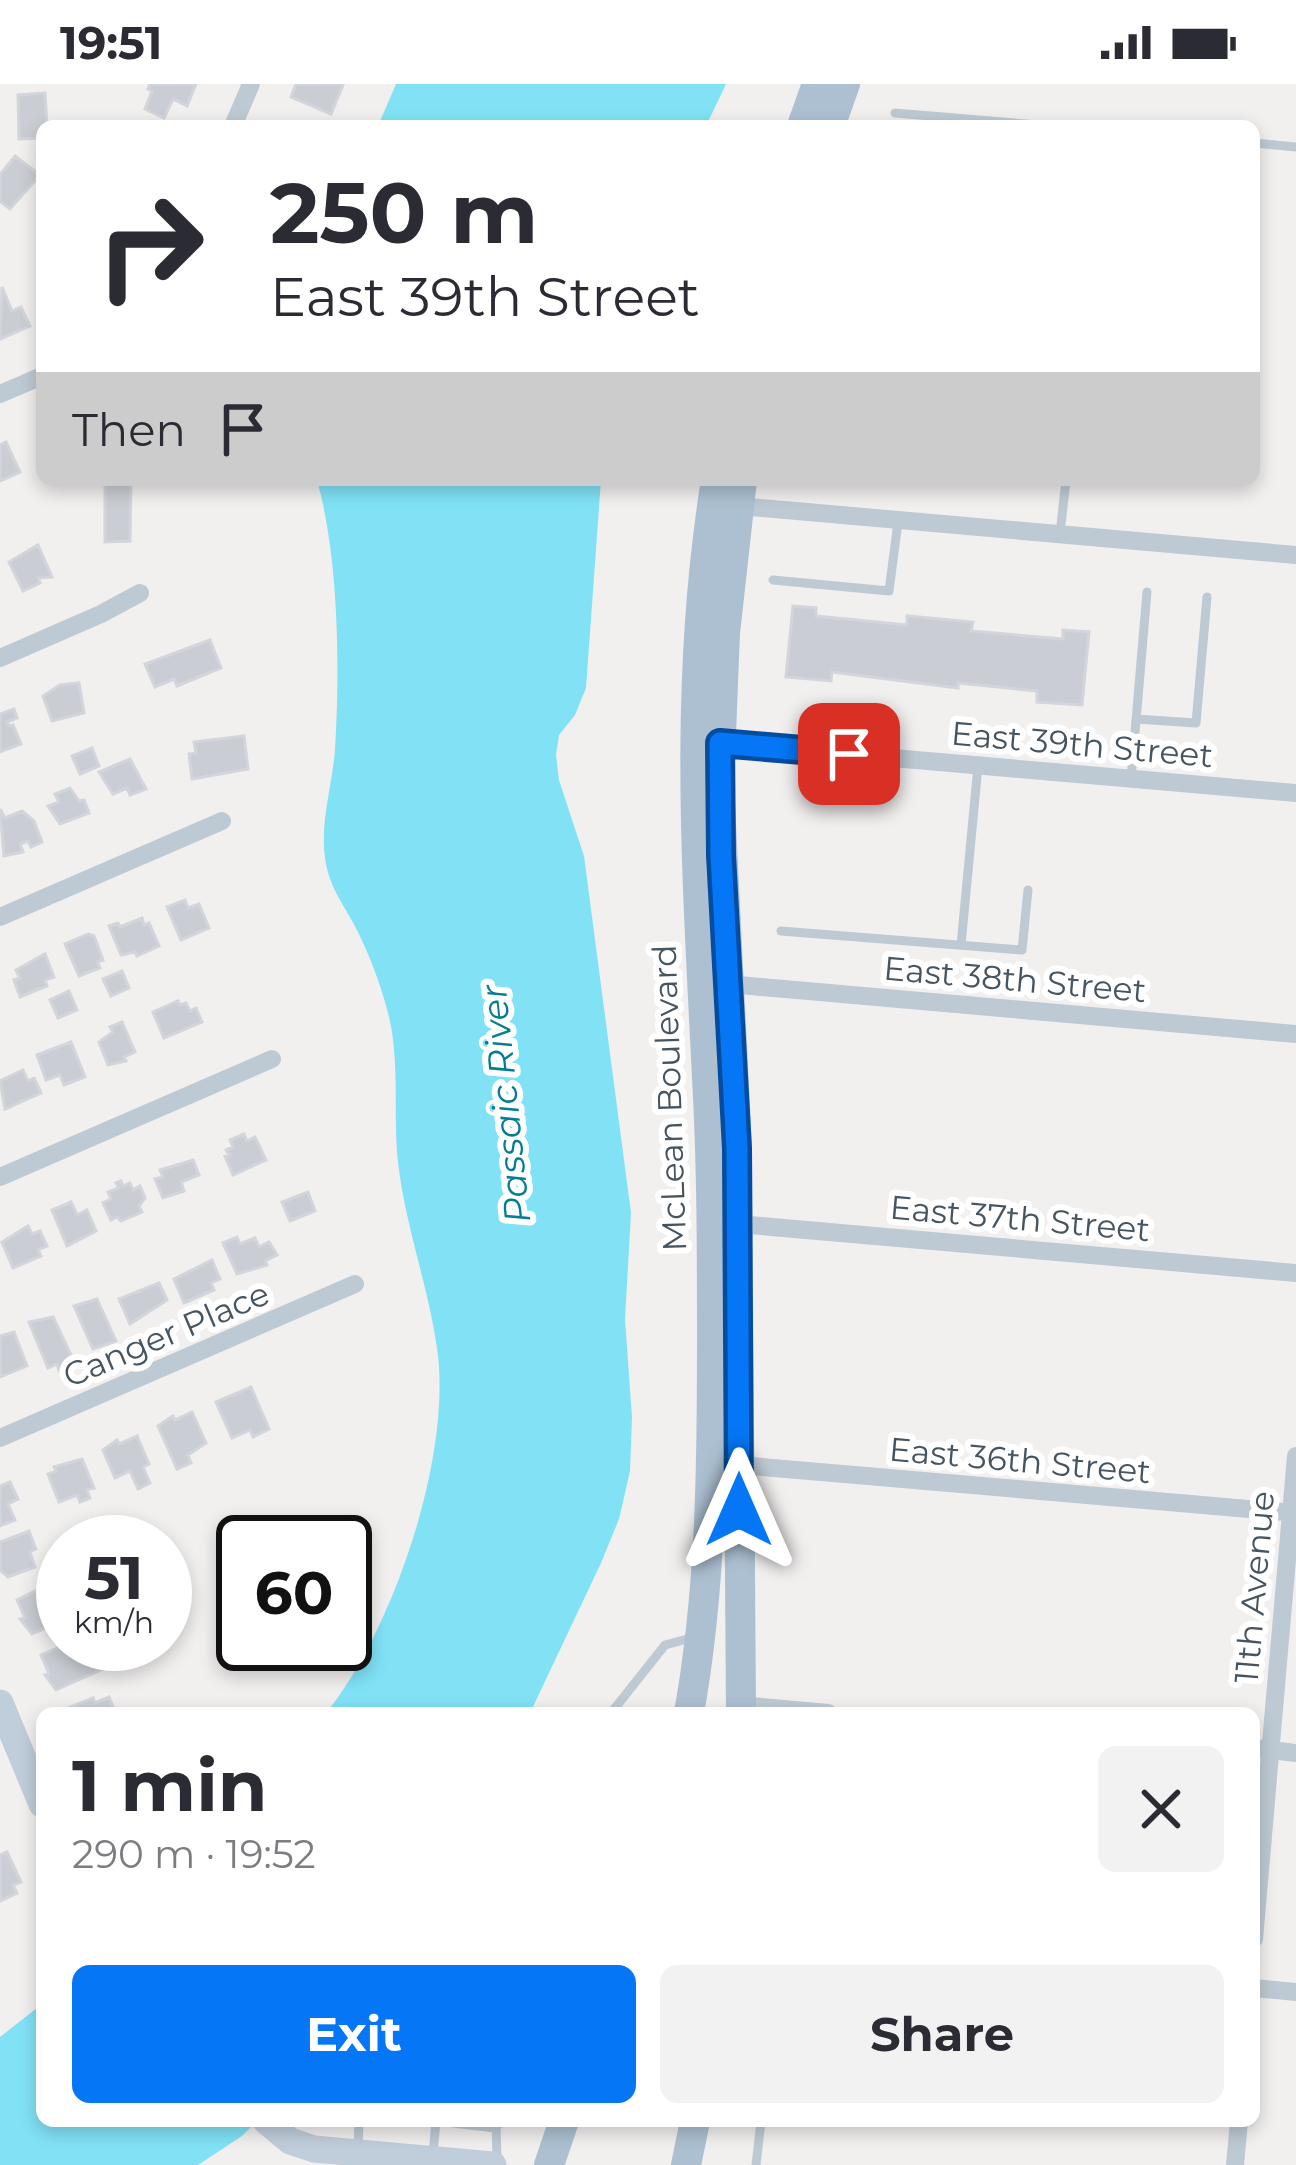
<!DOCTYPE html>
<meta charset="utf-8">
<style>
:root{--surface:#fff;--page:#f2f2f3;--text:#2b2b33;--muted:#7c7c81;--accent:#0577f6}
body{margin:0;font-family:Montserrat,sans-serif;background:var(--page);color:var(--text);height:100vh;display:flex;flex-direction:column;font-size:45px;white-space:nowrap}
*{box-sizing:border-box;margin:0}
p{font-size:39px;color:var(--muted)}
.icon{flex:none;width:66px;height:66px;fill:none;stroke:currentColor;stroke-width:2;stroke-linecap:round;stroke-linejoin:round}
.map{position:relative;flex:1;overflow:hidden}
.drawer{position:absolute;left:36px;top:1623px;width:1224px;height:420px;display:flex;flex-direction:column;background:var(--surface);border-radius:18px;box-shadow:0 6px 18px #0003}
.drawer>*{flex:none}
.top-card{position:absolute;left:36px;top:36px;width:1224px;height:366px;border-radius:18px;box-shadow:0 6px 18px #0003;background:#fff;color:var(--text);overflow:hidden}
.speed{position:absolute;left:36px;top:1431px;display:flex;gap:24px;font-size:60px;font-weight:700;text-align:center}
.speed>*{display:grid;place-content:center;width:156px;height:156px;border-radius:50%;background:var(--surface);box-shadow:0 6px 18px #0003;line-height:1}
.speed small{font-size:30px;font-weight:400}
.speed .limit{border:6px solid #111;border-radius:18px;background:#fff;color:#111}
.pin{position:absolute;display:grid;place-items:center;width:102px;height:102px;color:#fff;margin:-51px;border-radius:24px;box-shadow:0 6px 18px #0006}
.me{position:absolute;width:132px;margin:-66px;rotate:0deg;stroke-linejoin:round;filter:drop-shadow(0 0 9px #0008)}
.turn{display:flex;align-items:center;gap:42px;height:252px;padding:0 36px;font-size:54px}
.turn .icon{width:156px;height:156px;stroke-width:2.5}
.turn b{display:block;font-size:84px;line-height:102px}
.then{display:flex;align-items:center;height:114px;padding:0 36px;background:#0003;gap:24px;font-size:45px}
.round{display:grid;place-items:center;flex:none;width:126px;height:126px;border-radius:18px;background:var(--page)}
.summary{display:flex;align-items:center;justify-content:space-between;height:204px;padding:0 36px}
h1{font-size:72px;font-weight:700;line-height:90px}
.button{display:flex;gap:24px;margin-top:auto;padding:24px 36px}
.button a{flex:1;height:138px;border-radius:18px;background:var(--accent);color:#fff;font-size:48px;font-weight:700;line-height:138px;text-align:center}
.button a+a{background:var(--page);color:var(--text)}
.status{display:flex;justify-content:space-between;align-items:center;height:84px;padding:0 60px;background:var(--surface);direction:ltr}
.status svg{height:33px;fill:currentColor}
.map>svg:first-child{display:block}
.water{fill:#81e2f6}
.building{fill:#caced4;stroke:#d2d5db;stroke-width:3}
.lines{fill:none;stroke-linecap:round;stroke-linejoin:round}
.service{stroke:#becad3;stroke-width:9}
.minor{stroke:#becad3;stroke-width:18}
.secondary{stroke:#c0cdda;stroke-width:27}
.primary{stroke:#acc0d1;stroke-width:30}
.route-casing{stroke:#034da0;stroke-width:30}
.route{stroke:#0577f6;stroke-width:21}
.labels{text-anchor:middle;stroke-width:12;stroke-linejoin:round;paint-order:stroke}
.street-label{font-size:33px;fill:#45545f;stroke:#fff}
.water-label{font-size:36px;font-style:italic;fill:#037d96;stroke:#fff}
</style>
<div class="status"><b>19:51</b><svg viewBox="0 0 49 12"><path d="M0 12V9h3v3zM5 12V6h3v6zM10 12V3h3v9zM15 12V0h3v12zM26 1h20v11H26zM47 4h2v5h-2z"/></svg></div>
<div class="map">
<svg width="1296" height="2081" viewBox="0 0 1296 2081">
<rect width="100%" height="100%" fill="#f2efef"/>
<path class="water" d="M 396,0 L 726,0 L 706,42 L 378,42 Z
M 317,396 L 601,396 L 586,604 L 575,631 L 559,651 L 556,671 L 559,696 L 584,772 L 631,1129 L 625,1235 L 632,1333 L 630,1387 L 619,1435 L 601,1479 L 530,1629 L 326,1629 C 393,1547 453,1370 437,1264 C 428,1201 405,1141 398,1078 C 393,1031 400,979 389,933 C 382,904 371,875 358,848 C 345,822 329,804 325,774 C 320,738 332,703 335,666 C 340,585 339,474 317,396 Z
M 42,1920 L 42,2037 L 257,2037 L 242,2052 L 198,2081 L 0,2081 L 0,1953 Z"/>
<path class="building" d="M 150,0 L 196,0 L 187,22 L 173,15 L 164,34 L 145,25 L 152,7 L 148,5 Z
M 296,0 L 341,0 L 343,1 L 331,30 L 291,13 Z
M 45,9 L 47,42 L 42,42 L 42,54 L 19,55 L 18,11 Z
M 15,72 L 40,91 L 10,125 L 0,117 L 0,91 Z
M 2,203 L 12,227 L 21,223 L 30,242 L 0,255 Z
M 6,358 L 20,388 L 0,397 L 0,361 Z
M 105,396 L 131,396 L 130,457 L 105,458 Z
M 38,461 L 52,493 L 38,494 L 40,499 L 23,507 L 9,478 Z
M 793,522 L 816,524 L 816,532 L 907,541 L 907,532 L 973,538 L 971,547 L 1063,555 L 1063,546 L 1089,548 L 1082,621 L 1037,618 L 1037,607 L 958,599 L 958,604 L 832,588 L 831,597 L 786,593 Z
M 210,556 L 221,584 L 177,602 L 174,595 L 155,603 L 145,580 Z
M 79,599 L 84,629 L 52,637 L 43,612 L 60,601 Z
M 14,625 L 17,634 L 7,638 L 9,642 L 13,641 L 21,660 L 0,668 L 0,630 Z
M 244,652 L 248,685 L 192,695 L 189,670 L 196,669 L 194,658 Z
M 92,664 L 99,682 L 80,690 L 72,672 Z
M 130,675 L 146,705 L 130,711 L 127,704 L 113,710 L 99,688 Z
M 70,704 L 79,717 L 84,716 L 89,729 L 60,740 L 48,722 L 59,718 L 55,710 Z
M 0,725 L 5,734 L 22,727 L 34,737 L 42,758 L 31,763 L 28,757 L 20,760 L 23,768 L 4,772 Z
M 185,816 L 188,824 L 199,820 L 209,844 L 181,856 L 167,823 Z
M 142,834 L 144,841 L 149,839 L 159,862 L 137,872 L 135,868 L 121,871 L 109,842 L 118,839 L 120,843 Z
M 88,850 L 94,852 L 103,876 L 97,878 L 100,884 L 79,892 L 65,860 Z
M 45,870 L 54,893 L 45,896 L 47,902 L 20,913 L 14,896 L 20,894 L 16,886 Z
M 122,887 L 129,904 L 111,912 L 103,895 Z
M 69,907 L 77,926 L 58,934 L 50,916 Z
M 178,917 L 180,921 L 186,919 L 190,927 L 196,924 L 202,938 L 164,954 L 153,928 Z
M 122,938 L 135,968 L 124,973 L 126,977 L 108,981 L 99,958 L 113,948 L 110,943 Z
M 71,958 L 85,993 L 64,1001 L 60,991 L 46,996 L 37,971 Z
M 23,986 L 28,997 L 34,994 L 41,1009 L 5,1025 L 0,997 Z
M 244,1050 L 247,1057 L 255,1053 L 266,1076 L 233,1091 L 225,1072 L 229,1071 L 226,1066 L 233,1063 L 230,1056 Z
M 193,1076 L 199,1091 L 181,1098 L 184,1107 L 163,1114 L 155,1095 L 163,1093 L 160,1086 Z
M 121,1097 L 123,1102 L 130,1099 L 133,1106 L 140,1102 L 145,1114 L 139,1122 L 142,1128 L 121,1137 L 117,1133 L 111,1136 L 103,1119 L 111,1115 L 108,1108 L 119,1104 L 116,1099 Z
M 308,1108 L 315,1127 L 290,1137 L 282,1118 Z
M 71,1118 L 77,1131 L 87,1126 L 96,1147 L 67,1162 L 52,1126 Z
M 28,1142 L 32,1150 L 40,1147 L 47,1162 L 38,1166 L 41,1172 L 13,1184 L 2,1158 Z
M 237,1153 L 240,1160 L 255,1154 L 259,1163 L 269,1158 L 277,1171 L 265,1177 L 267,1181 L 237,1190 L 223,1159 Z
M 212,1176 L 220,1195 L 211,1199 L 214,1206 L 184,1219 L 174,1195 Z
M 159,1199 L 167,1216 L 130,1240 L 119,1215 Z
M 97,1215 L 116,1257 L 93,1265 L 74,1222 Z
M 53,1233 L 73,1275 L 59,1286 L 57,1280 L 48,1284 L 29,1238 Z
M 14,1248 L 27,1282 L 0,1293 L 0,1252 Z
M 251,1303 L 269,1345 L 253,1353 L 250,1346 L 232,1354 L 216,1318 Z
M 192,1328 L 206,1359 L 188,1371 L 191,1379 L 177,1385 L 158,1342 L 173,1332 L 175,1336 Z
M 137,1352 L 149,1380 L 143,1383 L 150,1399 L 138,1405 L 130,1387 L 115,1394 L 103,1366 L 117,1356 L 119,1360 Z
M 82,1375 L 94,1404 L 87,1406 L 90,1414 L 80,1418 L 77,1411 L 59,1418 L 48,1390 L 56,1387 L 54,1383 Z
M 10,1398 L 18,1415 L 8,1420 L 15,1436 L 0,1442 L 0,1402 Z
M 29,1447 L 36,1465 L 30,1468 L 35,1483 L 8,1493 L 0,1486 L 0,1458 Z
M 57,1496 L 63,1502 L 63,1521 L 55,1525 L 60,1538 L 32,1550 L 20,1535 L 25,1534 L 17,1516 Z
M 67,1560 L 83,1560 L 88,1570 L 118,1560 L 125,1575 L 56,1606 L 45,1591 L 49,1590 L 41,1571 Z
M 109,1613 L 116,1629 L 67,1629 L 66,1625 L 93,1614 L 95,1619 Z
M 7,1768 L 21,1798 L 13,1801 L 17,1809 L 0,1817 L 0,1771 Z"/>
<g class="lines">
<path class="service" d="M 895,29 L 1049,42
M 1254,59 L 1296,63
M 1060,450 L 1066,396
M 773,496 L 889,507 L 898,438
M 1136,635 L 1196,639 L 1207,513
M 1131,695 L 1147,508
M 781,847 L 1022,866 L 1028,806
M 961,861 L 978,682
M 611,1629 L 665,1561 L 695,1553
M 496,2039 L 497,2076
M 358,2064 L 359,2037
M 433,2070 L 436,2037 L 495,2044 L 502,2037
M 756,2081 L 761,2037"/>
<path class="minor" d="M 233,42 L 251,0
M 0,310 L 42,292
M 739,422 L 1296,471
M 0,574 L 101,530 L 140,509
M 720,659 L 1296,709
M 0,833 L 222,737
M 728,900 L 1296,950
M 0,1093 L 272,975
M 738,1140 L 1296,1189
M 0,1354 L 355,1200
M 739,1381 L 1296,1429
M 741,1621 L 828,1629
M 1254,1664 L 1296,1669
M 1254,1855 L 1296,1372
M 1254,1904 L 1296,1908
M 1235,2081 L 1239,2037"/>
<path class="secondary" d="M 0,1619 L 42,1720
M 266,2037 L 290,2057 L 314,2065 L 493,2081"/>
<path class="primary" d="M 802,42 L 817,0
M 830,42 L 845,0
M 689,1629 C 711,1507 712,1382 712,1258 C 712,1170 712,1082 707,994 C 697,788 683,602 716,396
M 741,1629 L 737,1065 L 719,700 L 725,549 L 742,396
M 549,2081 L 564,2037
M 686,2081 L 695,2037"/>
</g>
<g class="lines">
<defs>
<path id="route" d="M 739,1426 L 737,1065 L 721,771 L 720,659 L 849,670"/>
</defs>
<use href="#route" class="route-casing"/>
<use href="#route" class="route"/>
</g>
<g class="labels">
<g class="street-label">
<text transform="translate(1082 660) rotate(5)" y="12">East 39th Street</text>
<text transform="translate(1015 895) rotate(5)" y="12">East 38th Street</text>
<text transform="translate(669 1014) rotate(-92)" y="12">McLean Boulevard</text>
<text transform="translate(1020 1134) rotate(5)" y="12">East 37th Street</text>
<text transform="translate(166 1250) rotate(-23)" y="12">Canger Place</text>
<text transform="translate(1020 1376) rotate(5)" y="12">East 36th Street</text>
<text transform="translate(1254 1503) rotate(-85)" y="12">11th Avenue</text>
</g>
<g class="water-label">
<text transform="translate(505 1020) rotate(-96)" y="13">Passaic River</text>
</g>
</g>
</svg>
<div class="speed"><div>51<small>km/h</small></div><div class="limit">60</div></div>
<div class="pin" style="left:849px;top:670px;background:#d93025"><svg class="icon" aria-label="arrive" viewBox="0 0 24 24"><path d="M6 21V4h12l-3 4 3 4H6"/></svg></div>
<svg class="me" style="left:739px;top:1426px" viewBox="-20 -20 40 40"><path d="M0-17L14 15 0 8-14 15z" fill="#0577f6" stroke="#fff" stroke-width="4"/></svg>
<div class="top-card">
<div class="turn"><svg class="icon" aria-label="right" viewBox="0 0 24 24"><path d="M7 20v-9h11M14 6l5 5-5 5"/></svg><div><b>250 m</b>East 39th Street</div></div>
<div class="then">Then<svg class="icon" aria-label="arrive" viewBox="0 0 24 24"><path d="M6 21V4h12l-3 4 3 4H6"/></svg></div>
</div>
<section class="drawer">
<div class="summary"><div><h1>1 min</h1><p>290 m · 19:52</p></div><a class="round"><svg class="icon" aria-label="close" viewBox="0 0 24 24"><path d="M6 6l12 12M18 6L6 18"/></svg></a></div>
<div class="button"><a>Exit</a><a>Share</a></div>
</section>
</div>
